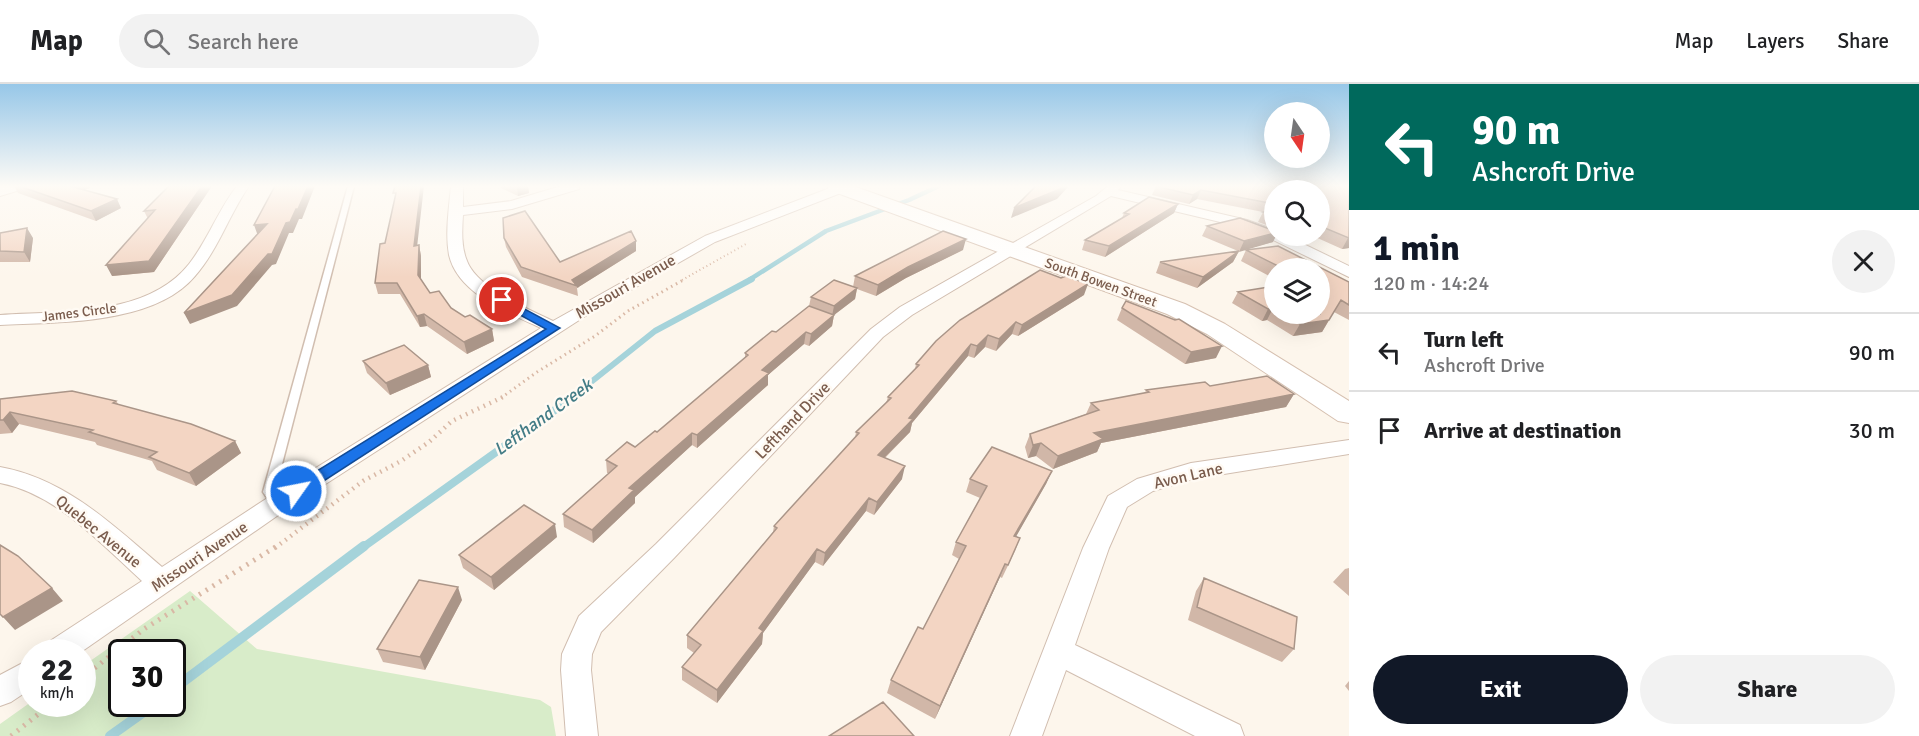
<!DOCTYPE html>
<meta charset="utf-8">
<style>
:root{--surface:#fff;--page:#f2f2f2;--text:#202124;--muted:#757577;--line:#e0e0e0;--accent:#111827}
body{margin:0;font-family:Signika,sans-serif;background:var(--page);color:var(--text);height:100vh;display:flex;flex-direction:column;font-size:22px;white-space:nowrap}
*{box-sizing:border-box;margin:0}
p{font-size:20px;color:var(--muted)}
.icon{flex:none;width:33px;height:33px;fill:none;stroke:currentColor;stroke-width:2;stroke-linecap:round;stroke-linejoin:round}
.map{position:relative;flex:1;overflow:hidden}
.sheet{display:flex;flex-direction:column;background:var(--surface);width:570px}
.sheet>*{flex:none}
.hud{background:#00695c;color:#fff;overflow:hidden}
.needle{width:39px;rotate:167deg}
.tools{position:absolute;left:1264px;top:18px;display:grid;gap:12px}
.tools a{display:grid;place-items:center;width:66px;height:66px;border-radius:50%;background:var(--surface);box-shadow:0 6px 24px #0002;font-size:30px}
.speed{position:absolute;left:18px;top:555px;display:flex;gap:12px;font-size:30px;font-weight:700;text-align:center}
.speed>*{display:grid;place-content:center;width:78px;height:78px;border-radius:50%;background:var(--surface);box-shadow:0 6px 24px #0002;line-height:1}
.speed small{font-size:15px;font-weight:400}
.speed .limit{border:3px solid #111;border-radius:9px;background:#fff;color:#111}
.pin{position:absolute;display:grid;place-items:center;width:51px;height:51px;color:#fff;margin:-26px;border:3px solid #fff;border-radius:50%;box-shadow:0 2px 6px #0007}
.me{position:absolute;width:66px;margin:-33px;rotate:57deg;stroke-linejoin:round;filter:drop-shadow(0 0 4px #0008)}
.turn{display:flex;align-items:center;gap:21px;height:126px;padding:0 24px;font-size:27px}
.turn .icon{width:78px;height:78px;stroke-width:2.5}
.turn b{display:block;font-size:42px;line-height:51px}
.round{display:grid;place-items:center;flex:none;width:63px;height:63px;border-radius:32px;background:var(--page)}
.summary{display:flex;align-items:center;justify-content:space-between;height:102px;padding:0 24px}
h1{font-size:36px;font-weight:700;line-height:45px;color:var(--accent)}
.action{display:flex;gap:12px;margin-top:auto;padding:12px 24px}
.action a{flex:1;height:69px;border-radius:36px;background:var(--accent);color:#fff;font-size:24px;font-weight:700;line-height:69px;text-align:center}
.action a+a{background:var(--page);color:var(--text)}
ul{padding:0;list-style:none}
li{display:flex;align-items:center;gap:18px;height:78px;padding:0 24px;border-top:2px solid var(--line)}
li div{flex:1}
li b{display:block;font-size:22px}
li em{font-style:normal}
header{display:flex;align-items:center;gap:36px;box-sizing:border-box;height:84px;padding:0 30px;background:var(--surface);border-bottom:2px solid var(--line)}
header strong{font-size:28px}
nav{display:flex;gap:33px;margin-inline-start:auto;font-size:21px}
.search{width:420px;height:54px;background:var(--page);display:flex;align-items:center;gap:15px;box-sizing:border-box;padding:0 21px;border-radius:33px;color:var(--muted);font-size:22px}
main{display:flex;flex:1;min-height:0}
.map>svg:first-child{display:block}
.green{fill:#d8ecc9;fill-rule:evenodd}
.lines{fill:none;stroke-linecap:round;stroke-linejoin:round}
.stream-far3{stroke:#a5d3da;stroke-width:4.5}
.stream-far2{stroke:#a5d3da;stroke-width:6}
.stream-far1{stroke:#a5d3da;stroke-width:8}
.stream{stroke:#a5d3da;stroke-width:10}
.lane-casing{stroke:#d1beb0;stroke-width:3}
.street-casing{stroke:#d1beb0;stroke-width:2}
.secondary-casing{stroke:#d6c0b0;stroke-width:2}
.path-far3{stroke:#d9b8a5;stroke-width:2;stroke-dasharray:1 3;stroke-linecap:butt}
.path-far2{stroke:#d9b8a5;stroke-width:3;stroke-dasharray:1.5 4;stroke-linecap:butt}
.path-far1{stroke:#d9b8a5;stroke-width:4.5;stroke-dasharray:1.5 5;stroke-linecap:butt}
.path{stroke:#d9b8a5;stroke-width:5;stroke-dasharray:2 6;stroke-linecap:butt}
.lane{fill:#fff;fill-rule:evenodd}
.street{fill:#fff;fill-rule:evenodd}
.secondary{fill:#fff;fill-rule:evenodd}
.wall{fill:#d1b7a8}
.shaded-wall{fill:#aa9588}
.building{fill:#f3d5c3;stroke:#aa9588;stroke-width:1.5}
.route{fill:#1a73e8;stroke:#114b97;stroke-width:1.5}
.labels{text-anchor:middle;stroke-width:5;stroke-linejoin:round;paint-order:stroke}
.far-street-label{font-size:14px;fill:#7a5c4d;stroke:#fffaf3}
.street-label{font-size:16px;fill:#7a5c4d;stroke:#fffaf3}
.water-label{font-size:18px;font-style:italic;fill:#437c86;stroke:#fffaf3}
</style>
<header>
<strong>Map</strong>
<div class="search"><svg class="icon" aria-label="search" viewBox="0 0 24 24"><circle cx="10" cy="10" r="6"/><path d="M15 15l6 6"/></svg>Search here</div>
<nav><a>Map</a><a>Layers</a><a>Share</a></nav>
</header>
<main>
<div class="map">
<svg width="1349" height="652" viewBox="0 0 1349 652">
<rect width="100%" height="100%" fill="#fdf6ec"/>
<path class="green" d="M 190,507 L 257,565 L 540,616 L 551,623 L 556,652 L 0,652 L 0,640 L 31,618 L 82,620 L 83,582 ZM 122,568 L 172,568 L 172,620 L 122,620 Z"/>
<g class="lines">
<path class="stream-far3" d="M 749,196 L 826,147 L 909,116 L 939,102"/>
<path class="stream-far2" d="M 571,314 L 655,247 L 752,195"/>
<path class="stream-far1" d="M 362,464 L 573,313"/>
<path class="stream" d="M 172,606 L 364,462
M 110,652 L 155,620"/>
<defs>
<path id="lane" d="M 348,102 L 354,102 L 275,407 L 284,419 L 282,422 C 273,425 268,415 263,408 Z"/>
<path id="street" d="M 237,102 L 249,102 C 229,131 218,166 195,192 C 154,241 58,238 0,241 L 0,231 C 61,227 147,233 189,180 C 208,156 218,126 237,102 Z
M 451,102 L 463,102 L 463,123 L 511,117 L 561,102 L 580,102 L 579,105 L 512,125 L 463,131 C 462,146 461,163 467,177 C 478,205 527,224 553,237 L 705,152 L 835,102 L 852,102 L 851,105 L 715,158 L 587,231 L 287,425 L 81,568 L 43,568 L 47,559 L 142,497 C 100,459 57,410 0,399 L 0,383 C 66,395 113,441 162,483 L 269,413 L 541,244 C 509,229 458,210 449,171 C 445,149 449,124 451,102 Z
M 1108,102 L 1121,102 L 1118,106 L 1247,136 L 1275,146 L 1275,152 L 1287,152 L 1349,182 L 1349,193 L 1267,153 L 1237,142 L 1111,112 L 912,231 L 883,253 L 674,474 L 601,548 L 592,570 L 591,586 L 598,652 L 566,652 L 561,586 L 562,570 L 579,532 L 656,460 L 871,245 L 900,223 L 1096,112 Z
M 1349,356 L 1349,370 L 1193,395 L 1153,407 L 1127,423 L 1109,464 L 1075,561 L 1240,641 L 1244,652 L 1195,652 L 1066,586 L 1042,652 L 1010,652 L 1083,464 L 1108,412 L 1137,395 L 1191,379 Z
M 32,574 L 32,604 L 11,618 L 0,622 L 0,591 Z"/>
<path id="secondary" d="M 0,102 L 22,102 L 20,106 L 0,112 Z
M 827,102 L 853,102 L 1185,220 L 1225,240 L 1349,317 L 1349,339 L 1338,337 L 1207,250 L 1167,230 L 829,106 Z"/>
</defs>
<use href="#lane" class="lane-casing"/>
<use href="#street" class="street-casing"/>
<use href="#secondary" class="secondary-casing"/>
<path class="path-far3" d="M 682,196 L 746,160"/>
<path class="path-far2" d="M 501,314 L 537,288 L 595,252 L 628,227 L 685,195"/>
<path class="path-far1" d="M 275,464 L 363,397 L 401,377 L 429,358 L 452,337 L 503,313"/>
<path class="path" d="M 82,594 L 144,545 L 277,462
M 11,652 L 51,620"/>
<use href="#lane" class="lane"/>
<use href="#street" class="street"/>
<use href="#secondary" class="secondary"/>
</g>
<path class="wall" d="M 14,102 L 90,102 L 90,104 L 84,106 L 121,124 L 96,137 L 18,109 Z
M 169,102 L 212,102 L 154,188 L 112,192 L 148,135 L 144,127 Z
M 501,102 L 528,102 L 529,109 L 518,112 L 501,104 Z
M 1156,102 L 1349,102 L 1349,164 L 1342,165 L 1313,152 L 1320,152 L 1320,106 L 1275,106 L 1275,144 L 1258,138 L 1263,128 L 1197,115 L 1189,120 L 1152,111 Z
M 1178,120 L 1174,129 L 1105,173 L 1082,166 L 1085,156 L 1122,134 L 1124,129 Z
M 1207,142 L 1273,158 L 1239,167 L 1233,178 L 1197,204 L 1156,189 L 1160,178 L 1238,167 L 1202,152 Z
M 0,149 L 33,154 L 30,178 L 0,178 Z
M 504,154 L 560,178 L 636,167 L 577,204 L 578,212 L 522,193 L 506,163 Z
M 418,161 L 419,161 L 421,172 L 421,195 L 430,209 L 465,233 L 492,245 L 494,257 L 467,270 L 427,242 L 420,243 L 400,210 L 378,210 L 375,199 Z
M 1278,162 L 1349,198 L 1349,236 L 1334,228 L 1322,248 L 1293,252 L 1267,236 L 1262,237 L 1232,219 L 1238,208 L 1275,202 L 1275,230 L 1320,230 L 1320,184 L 1275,184 L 1275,195 L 1241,177 L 1246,166 Z
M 963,166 L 906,194 L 876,212 L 857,205 L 855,215 L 834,231 L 832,242 L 809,262 L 804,260 L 768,291 L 768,301 L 697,364 L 692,361 L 635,413 L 635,419 L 593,459 L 564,443 L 563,430 L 609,389 L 607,389 L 606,376 L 635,363 L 657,348 L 745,274 L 745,269 L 776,248 L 809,222 L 811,213 L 853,203 L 855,192 Z
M 1084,211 L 1018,252 L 1012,250 L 996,267 L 985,263 L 974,274 L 968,272 L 912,339 L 910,348 L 885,374 L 902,395 L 874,431 L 866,427 L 823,482 L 815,478 L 763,549 L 762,560 L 717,619 L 682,596 L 682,583 L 694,569 L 687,564 L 687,551 L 773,448 L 774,442 L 855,354 L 856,348 L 886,319 L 888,313 L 915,285 L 916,280 L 936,257 Z
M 1122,224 L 1216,274 L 1185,280 L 1117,236 Z
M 363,277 L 428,281 L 431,293 L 390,311 L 367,289 Z
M 1210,302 L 1294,310 L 1286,323 L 1101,359 L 1097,368 L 1053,385 L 1036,372 L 1028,374 L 1025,363 L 1030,350 L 1086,330 L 1091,319 L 1145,309 L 1146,306 Z
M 0,315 L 116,317 L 119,321 L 235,357 L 241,369 L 196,402 L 157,386 L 152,377 L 97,361 L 95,358 L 19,340 L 12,349 L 0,350 Z
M 1052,387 L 1046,400 L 1016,452 L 1020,454 L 1015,467 L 1002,494 L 1000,493 L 935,635 L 887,609 L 891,596 L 923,545 L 959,475 L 952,471 L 956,458 L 980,414 L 966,408 L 970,395 Z
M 557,453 L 494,506 L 463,484 L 459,471 Z
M 1349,484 L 1349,512 L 1333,498 L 1345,485 Z
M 1204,494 L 1294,565 L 1282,578 L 1188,536 L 1196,507 Z
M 462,516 L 425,586 L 383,578 L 377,565 Z
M 1349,597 L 1349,607 L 1345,602 Z"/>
<path class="shaded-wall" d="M 66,102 L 90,102 L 90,104 L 71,110 Z
M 202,102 L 212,102 L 154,188 L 112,192 L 106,181 Z
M 308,102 L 315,102 L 302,135 L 299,135 L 293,149 L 289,149 L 276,180 L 272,181 L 237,222 L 190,240 L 184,229 L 286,139 Z
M 421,102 L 424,102 L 416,172 L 414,162 Z
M 521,102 L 528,102 L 529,109 L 518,112 L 517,103 Z
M 1063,102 L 1069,102 L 1057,115 L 1011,134 L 1014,124 Z
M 1201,106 L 1197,115 L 1189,120 L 1193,111 Z
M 117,115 L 121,124 L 96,137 L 91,127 Z
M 1178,120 L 1174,129 L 1105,173 L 1109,162 Z
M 267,140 L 258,152 L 254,141 Z
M 27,144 L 33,154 L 30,178 L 24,168 Z
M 1275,149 L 1275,152 L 1276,152 L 1273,158 L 1239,168 L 1244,157 Z
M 1348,154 L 1349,154 L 1349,164 L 1342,165 Z
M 966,155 L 963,166 L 906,194 L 876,212 L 878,201 L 908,183 Z
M 636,157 L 636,167 L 577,204 L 577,202 L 572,196 Z
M 419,161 L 421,172 L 421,202 L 418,191 Z
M 1239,167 L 1233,178 L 1197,204 L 1203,193 Z
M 1088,200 L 1084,211 L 1018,252 L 1022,241 Z
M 857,204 L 855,215 L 834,231 L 832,242 L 809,262 L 811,250 L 832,232 L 834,222 Z
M 1273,224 L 1267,236 L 1262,237 L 1268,225 Z
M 424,230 L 427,242 L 420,243 L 417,232 Z
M 1329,236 L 1322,248 L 1293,252 L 1300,240 Z
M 1016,238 L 1012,250 L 996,267 L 999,255 Z
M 492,245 L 494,257 L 467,270 L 464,258 Z
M 806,248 L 804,260 L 768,291 L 768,301 L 697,364 L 697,351 L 762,286 Z
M 988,251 L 985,263 L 974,274 L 977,262 Z
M 971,260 L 968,272 L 912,339 L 910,348 L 875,383 L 878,371 Z
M 1222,262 L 1216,274 L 1185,280 L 1191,268 Z
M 428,281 L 431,293 L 390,311 L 386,299 Z
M 1294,310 L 1286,323 L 1101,359 L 1097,368 L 1053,385 L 1058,372 L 1094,349 Z
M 10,328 L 19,340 L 12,349 L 3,336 Z
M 692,349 L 692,361 L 635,413 L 635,419 L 593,459 L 592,446 L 629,404 Z
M 235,357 L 241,369 L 196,402 L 189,389 Z
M 1041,359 L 1036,372 L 1028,374 L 1033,361 Z
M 905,382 L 902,395 L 874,431 L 877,418 Z
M 1052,387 L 1046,400 L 1009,465 L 1014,452 Z
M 869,414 L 866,427 L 823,482 L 825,469 Z
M 555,440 L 557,453 L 494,506 L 491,493 Z
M 817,465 L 815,478 L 763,549 L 762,560 L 717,619 L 717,606 L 759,544 Z
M 1005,480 L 1000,493 L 935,635 L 940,622 Z
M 458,503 L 462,516 L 425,586 L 420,573 Z
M 52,504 L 63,517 L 15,546 L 3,533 Z"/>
<path class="building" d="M 19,102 L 70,102 L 117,115 L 91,127 Z
M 169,102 L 202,102 L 149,177 L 106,181 L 155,126 L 144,127 Z
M 275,102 L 308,102 L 298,125 L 296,125 L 290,138 L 286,139 L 272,170 L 268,170 L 232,211 L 184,229 L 267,140 L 254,141 Z
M 395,102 L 421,102 L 414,162 L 419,161 L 418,191 L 430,209 L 439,207 L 451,224 L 465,233 L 470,231 L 492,245 L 464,258 L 424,230 L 417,232 L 397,199 L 375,199 L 380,160 L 385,159 L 396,109 L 393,109 Z
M 1036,102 L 1063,102 L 1060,105 L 1014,124 Z
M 1155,102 L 1349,102 L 1349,154 L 1320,142 L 1320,106 L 1275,106 L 1275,120 L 1201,106 L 1193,111 Z
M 1149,113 L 1178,120 L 1109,162 L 1085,156 L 1129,130 L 1124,129 Z
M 1275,125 L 1275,132 L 1263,128 Z
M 525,127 L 560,178 L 631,147 L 636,157 L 572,196 L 577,202 L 521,183 L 504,154 L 503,134 Z
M 1240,134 L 1275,147 L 1275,149 L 1244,157 L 1207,142 Z
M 27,144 L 24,168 L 0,167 L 0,149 Z
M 943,147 L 966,155 L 908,183 L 878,201 L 855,192 Z
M 1278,162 L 1349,198 L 1349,221 L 1341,216 L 1329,236 L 1300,240 L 1282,230 L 1320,230 L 1320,184 L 1282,184 L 1246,166 Z
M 1239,167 L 1203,193 L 1160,178 Z
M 1040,186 L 1061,194 L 1066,192 L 1088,200 L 1022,241 L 1016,238 L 999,255 L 988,251 L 977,262 L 971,260 L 909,334 L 913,335 L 878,371 L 905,382 L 877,418 L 869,414 L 825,469 L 817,465 L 759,544 L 763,547 L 717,606 L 682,583 L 701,561 L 687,551 L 777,444 L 774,442 L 859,349 L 856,348 L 891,314 L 888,313 L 919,281 L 916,280 L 936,257 L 960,236 Z
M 834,196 L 857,204 L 834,222 L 811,213 Z
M 1275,202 L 1275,225 L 1273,224 L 1268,225 L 1238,208 Z
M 1126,217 L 1175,236 L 1179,235 L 1222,262 L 1191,268 L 1122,224 Z
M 809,222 L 834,231 L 811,250 L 806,248 L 762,286 L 769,289 L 697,351 L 692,349 L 629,404 L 634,406 L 592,446 L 563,430 L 617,382 L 606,376 L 627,358 L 635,363 L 655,347 L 657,348 L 748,271 L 745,269 L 772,247 L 776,248 Z
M 404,261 L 428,281 L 386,299 L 363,277 Z
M 1267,292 L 1294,310 L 1094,349 L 1103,355 L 1058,372 L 1041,359 L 1033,361 L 1030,350 L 1099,326 L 1091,319 L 1149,308 L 1146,306 L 1205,298 L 1210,302 Z
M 72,307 L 116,317 L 113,319 L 191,340 L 235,357 L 189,389 L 149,373 L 157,368 L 89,348 L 93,346 L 10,328 L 3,336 L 0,336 L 0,315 Z
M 992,363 L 1052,387 L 1014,452 L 1020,454 L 1008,481 L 1005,480 L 940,622 L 891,596 L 918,543 L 923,545 L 966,462 L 956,458 L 987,402 L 970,395 Z
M 524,421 L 555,440 L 491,493 L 459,471 Z
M 0,461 L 18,472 L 52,504 L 3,533 L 0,530 Z
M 1204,494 L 1297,533 L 1294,565 L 1197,523 Z
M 419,496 L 458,503 L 420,573 L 377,565 Z
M 883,618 L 914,652 L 829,652 Z"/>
<linearGradient id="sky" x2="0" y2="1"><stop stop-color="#97c7e8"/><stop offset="0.53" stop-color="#fefbf6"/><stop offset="1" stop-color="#fefbf6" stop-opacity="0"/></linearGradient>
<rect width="1349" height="193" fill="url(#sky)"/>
<path class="route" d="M 502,213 L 560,244 L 302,411 L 291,411 L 288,407 L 291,403 L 546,245 L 498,219 L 496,216 Z"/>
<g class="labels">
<g class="far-street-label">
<text transform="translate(1101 198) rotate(20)" y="5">South Bowen Street</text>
<text transform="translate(79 228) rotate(-7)" y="5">James Circle</text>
</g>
<g class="street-label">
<text transform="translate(625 202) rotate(-30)" y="6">Missouri Avenue</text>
<text transform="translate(792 336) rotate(-46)" y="6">Lefthand Drive</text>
<text transform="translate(1188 391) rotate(-13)" y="6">Avon Lane</text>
<text transform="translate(99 447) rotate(39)" y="6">Quebec Avenue</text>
<text transform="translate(199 472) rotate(-34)" y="6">Missouri Avenue</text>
</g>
<g class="water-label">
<text transform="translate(543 333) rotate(-36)" y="6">Lefthand Creek</text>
</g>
</g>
</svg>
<div class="tools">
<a><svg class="needle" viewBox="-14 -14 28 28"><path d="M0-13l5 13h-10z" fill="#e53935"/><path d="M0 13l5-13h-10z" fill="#757577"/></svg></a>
<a><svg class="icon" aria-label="search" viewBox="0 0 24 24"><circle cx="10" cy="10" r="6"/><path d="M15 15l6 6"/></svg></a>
<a><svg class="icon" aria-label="layers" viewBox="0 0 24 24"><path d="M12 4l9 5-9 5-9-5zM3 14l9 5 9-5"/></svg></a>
</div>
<div class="speed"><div>22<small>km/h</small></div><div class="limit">30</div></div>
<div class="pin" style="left:502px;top:216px;background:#d93025"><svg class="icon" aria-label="arrive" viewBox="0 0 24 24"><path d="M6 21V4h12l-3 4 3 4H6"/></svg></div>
<svg class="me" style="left:296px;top:407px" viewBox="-20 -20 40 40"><circle r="17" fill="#1a73e8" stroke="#fff" stroke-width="3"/><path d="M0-11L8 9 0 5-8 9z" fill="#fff"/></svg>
</div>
<section class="sheet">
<div class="hud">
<div class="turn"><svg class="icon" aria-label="left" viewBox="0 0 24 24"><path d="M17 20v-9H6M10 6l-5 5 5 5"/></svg><div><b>90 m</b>Ashcroft Drive</div></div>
</div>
<div class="summary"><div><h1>1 min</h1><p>120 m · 14:24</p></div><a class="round"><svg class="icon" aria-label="close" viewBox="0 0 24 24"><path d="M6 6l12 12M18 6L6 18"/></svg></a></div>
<ul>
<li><svg class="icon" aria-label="left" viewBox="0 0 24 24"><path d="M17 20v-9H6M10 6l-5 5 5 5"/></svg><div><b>Turn left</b><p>Ashcroft Drive</p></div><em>90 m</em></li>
<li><svg class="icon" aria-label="arrive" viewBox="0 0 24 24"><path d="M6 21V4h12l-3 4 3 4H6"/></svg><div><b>Arrive at destination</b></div><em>30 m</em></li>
</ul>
<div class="action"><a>Exit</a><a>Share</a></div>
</section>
</main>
